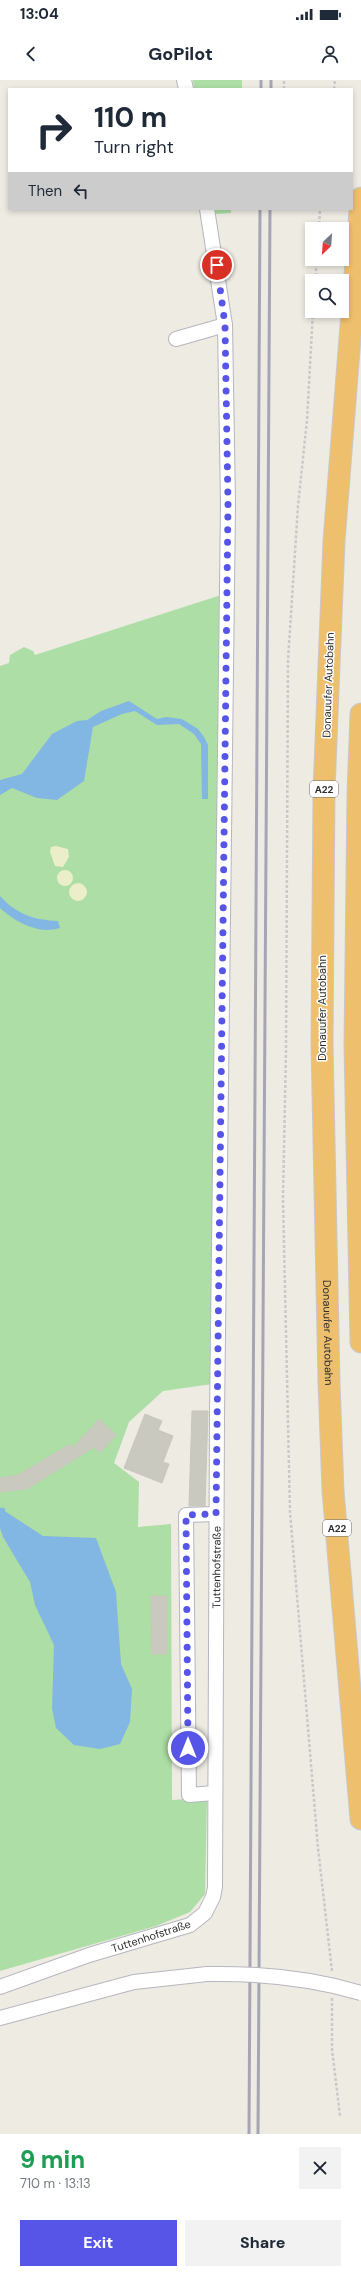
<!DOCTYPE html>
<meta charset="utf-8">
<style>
:root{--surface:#fff;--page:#f2f2f3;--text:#1f2937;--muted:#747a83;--accent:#5755e8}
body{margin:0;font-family:"DM Sans",sans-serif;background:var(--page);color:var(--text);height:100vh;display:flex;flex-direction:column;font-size:15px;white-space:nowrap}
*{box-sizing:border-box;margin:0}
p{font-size:13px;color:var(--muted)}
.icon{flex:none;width:22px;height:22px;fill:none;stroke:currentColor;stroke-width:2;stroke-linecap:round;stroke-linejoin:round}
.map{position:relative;height:2054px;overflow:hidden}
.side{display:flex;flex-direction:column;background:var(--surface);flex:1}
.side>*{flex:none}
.banner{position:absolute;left:8px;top:8px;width:345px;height:122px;border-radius:0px;box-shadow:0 2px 6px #0003;background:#fff;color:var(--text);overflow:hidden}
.needle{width:26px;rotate:205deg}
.fabs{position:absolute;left:305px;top:142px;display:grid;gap:8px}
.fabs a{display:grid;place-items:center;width:44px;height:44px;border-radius:0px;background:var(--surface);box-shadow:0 2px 6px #0003;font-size:20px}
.pin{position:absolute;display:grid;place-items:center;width:34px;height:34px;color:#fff;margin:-17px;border:2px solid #fff;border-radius:50%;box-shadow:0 1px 4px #0007}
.me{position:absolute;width:44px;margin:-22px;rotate:0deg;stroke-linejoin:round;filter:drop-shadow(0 0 3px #0008)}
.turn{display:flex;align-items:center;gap:14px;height:84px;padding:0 20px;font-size:18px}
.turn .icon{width:52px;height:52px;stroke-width:2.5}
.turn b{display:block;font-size:28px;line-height:34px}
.then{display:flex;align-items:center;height:38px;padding:0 20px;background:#0003;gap:8px;font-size:15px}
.round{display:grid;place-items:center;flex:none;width:42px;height:42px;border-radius:0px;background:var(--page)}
.summary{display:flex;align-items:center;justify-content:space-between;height:68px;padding:0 20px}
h1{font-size:24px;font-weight:800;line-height:30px;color:#1e9e55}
.button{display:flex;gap:8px;margin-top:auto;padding:8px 20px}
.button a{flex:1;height:46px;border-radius:0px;background:var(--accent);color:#fff;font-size:16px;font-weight:800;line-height:46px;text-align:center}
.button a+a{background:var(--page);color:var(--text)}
.status{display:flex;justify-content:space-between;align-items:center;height:28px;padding:0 20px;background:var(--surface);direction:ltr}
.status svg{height:11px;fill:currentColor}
header{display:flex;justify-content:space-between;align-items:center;height:52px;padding:0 20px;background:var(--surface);font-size:18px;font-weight:800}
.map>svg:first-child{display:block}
.green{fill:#addea5}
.sand{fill:#eceeca}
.water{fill:#82b6e3}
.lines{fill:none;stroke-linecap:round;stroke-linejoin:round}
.stream{stroke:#82b6e3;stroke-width:4.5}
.building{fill:#cac9c0;stroke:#c9c7bc}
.minor-casing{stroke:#b6b6c0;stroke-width:16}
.highway-casing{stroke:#c9c9c9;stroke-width:23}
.path{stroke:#c9c9c9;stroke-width:2.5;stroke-dasharray:3 2;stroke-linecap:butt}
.minor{stroke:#fff;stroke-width:14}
.highway{stroke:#eebf6d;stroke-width:21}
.rail{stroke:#a6a5b6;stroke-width:3}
.minor-bridge-casing{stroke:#b6b6c0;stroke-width:16;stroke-linecap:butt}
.minor-bridge{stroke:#fff;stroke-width:14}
.route{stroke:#5755e8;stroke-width:7;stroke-dasharray:0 12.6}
.labels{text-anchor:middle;stroke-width:3;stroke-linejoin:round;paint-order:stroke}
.shield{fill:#fff;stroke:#6d6d6d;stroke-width:1}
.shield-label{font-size:10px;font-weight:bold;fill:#2e2e2e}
.street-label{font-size:11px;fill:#2e2e2e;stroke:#fff}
</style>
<div class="status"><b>13:04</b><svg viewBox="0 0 49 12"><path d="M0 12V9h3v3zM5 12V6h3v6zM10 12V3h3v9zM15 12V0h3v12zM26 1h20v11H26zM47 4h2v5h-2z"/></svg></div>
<header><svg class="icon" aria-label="back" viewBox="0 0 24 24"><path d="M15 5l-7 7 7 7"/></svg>GoPilot<svg class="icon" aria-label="person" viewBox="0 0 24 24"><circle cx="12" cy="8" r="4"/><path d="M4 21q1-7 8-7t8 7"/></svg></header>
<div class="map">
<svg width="361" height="2054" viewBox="0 0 361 2054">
<rect width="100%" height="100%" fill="#edebe2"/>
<path class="green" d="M 193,0 L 242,0 L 242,9 L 194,9 Z
M 215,129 L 231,129 L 231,133 L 216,134 Z
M 221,515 L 212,1304 L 163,1311 L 129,1342 L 114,1383 L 139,1402 L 138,1447 L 171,1444 L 172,1720 L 207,1718 L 205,1814 L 190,1832 L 156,1846 L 0,1891 L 0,586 L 9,583 L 10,575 L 24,567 L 33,571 L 35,575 Z"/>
<path class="sand" d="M 56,766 L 68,769 L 69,777 L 63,787 L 55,786 L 50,772 L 51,767 Z
M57 798a8 8 0 1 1 16 0a8 8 0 1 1-16 0Z
M69 812a9 9 0 1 1 18 0a9 9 0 1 1-18 0Z"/>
<path class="water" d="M 129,621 L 157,639 L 166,637 L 182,639 L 198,649 L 204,657 L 208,665 L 208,719 L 202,719 L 201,664 L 194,654 L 179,644 L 157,645 L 135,631 L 122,634 L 93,647 L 84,701 L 57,720 L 37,718 L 12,708 L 0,715 L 0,700 L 22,694 L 52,654 L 77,641 L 87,640 L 101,631 Z
M 0,816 C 16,834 34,840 58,841 L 60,848 C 38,855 16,842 0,828 Z
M 3,1430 L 43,1456 L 96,1458 L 116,1512 L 121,1584 L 132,1609 L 130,1642 L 120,1664 L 100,1669 L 74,1665 L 56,1648 L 52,1628 L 54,1565 L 35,1525 L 30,1502 L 3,1457 L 0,1448 L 0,1431 Z"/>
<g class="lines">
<path class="stream" d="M 0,1430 L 3,1430"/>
</g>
<path class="building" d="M 192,1331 L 208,1331 L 205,1426 L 189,1426 Z
M 145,1334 L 162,1341 L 158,1350 L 173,1356 L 163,1382 L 169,1384 L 162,1403 L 124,1388 Z
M 99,1339 L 116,1355 L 100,1373 L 94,1367 L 27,1409 L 0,1412 L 0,1398 L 18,1395 L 70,1364 L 73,1368 Z
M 151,1516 L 167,1516 L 167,1574 L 152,1574 Z"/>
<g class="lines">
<defs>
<g id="minor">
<path d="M 184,0 L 186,9"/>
<path d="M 176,259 L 225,245"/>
<path d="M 214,1713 L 189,1715 L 186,1435 L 216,1434"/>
<path id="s1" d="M 0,1907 L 89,1875 L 190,1845 L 205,1833 L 213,1817 L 215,1807 L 217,1336 L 228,424 L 225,245 L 207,129"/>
<path d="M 0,1938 L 134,1902 L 207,1894"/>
</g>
<g id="highway">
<path id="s2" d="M 361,118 L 334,461 L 324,711 L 322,964 L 329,1302 L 333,1411 L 361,1739"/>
<path d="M 361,634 L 358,715 L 355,966 L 361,1262"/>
</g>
</defs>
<use href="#minor" class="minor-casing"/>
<use href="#highway" class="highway-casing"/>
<path class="path" d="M 284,9 L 284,0
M 334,9 L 335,0
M 319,149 L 320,129
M 315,201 L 317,179
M 313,231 L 307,340 L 298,426 L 288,580 L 286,971 L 283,1119 L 290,1432 L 318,1768 L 332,1891
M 332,1918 L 332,1969 L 340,2036"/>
<use href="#minor" class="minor"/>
<use href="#highway" class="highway"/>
<path class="rail" d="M 261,9 L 261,0
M 271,9 L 271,0
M 249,2054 L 260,129
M 258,2054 L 270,129"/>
<defs>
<path id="minor-bridge" d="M 207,1894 C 260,1893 311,1898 361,1913"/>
</defs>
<use href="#minor-bridge" class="minor-bridge-casing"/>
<use href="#minor-bridge" class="minor-bridge"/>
</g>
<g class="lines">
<path class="route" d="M 188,1668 L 186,1435 L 216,1434 L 228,424 L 225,245 L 217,185"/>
</g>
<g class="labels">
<g class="shield">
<rect x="310" y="701" width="28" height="16" rx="3"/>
<rect x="323" y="1440" width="28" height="16" rx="3"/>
</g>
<g class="shield-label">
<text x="324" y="713">A22</text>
<text x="337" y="1452">A22</text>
</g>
<g class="street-label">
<text transform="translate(328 605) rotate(-88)" y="4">Donauufer Autobahn</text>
<text transform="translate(322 928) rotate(-90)" y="4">Donauufer Autobahn</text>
<text dy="4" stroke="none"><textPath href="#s2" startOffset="1136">Donauufer Autobahn</textPath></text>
<text dy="4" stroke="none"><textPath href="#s1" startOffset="567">Tuttenhofstraße</textPath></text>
<text transform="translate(151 1856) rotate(-18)" y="4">Tuttenhofstraße</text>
</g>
</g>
</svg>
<div class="fabs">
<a><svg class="needle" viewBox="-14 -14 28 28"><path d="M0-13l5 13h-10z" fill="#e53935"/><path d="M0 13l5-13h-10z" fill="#747a83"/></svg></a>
<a><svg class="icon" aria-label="search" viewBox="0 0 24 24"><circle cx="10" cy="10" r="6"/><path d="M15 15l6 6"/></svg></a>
</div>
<div class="pin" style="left:217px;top:185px;background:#d93025"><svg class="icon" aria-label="arrive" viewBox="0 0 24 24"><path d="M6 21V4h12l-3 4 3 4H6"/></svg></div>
<svg class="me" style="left:188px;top:1668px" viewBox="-20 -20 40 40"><circle r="17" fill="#5755e8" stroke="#fff" stroke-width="3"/><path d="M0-11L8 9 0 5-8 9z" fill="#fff"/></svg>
<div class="banner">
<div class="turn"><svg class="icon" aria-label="right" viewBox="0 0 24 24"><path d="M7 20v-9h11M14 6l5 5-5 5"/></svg><div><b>110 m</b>Turn right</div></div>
<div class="then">Then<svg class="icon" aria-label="left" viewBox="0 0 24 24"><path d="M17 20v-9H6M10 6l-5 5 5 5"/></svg></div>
</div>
</div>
<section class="side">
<div class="summary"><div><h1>9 min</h1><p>710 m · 13:13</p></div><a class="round"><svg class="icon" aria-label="close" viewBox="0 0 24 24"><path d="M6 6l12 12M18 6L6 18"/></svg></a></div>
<div class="button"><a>Exit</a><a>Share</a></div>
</section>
